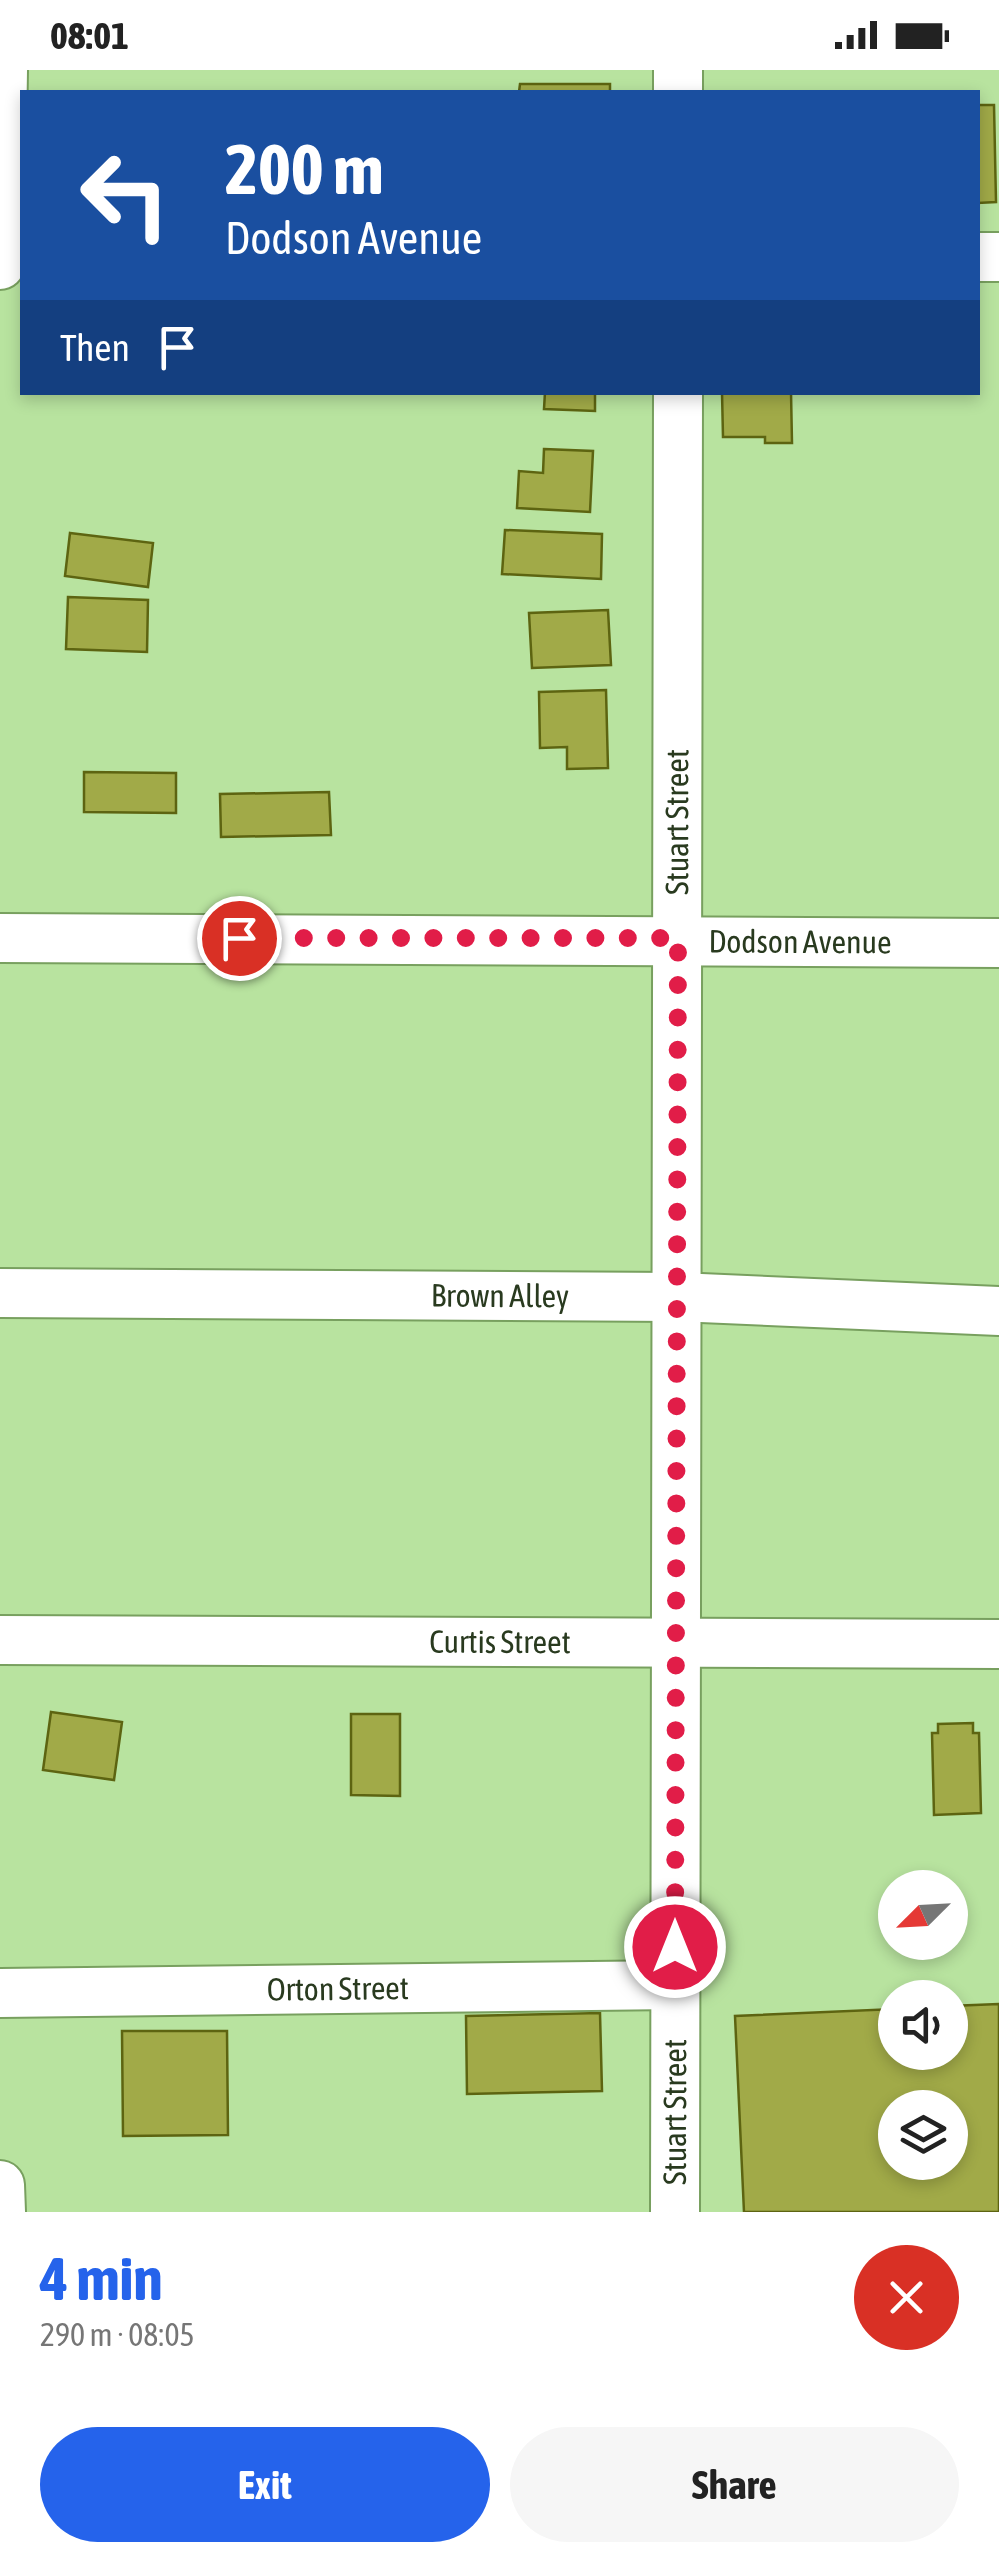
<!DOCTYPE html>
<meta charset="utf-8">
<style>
:root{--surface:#fff;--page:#f6f6f6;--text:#222;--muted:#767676;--accent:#2563eb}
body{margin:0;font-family:"Asap Condensed",sans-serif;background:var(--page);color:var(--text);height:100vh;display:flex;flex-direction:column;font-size:38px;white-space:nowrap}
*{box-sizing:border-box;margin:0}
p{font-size:32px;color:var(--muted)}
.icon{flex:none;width:55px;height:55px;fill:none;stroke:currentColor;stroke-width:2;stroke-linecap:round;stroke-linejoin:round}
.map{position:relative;height:2142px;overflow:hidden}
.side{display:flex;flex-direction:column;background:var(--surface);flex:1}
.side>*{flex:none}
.guide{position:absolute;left:20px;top:20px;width:960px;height:305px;border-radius:0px;box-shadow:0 5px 15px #0003;background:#1a4fa0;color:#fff;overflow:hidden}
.needle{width:65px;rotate:246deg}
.buttons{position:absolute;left:878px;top:1800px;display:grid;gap:20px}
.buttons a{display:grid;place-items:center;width:90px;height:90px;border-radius:50%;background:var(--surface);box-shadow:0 5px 15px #0003;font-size:50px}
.pin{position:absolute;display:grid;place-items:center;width:85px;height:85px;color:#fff;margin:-42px;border:5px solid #fff;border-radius:50%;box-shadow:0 2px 10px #0007}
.me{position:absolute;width:110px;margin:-55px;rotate:0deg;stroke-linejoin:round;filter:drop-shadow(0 0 8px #0008)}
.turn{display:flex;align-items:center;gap:35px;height:210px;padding:0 40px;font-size:45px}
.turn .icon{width:130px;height:130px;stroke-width:2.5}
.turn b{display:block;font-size:70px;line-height:85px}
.then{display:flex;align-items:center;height:95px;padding:0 40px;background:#0003;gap:20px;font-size:38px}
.round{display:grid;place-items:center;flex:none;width:105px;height:105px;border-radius:52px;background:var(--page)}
.headline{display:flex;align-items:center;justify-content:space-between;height:170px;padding:0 40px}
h1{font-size:60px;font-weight:700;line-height:75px;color:var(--accent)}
.primary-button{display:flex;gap:20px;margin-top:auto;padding:20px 40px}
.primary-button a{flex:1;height:115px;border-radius:60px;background:var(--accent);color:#fff;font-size:40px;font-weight:700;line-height:115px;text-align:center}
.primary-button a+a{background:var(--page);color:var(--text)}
.status{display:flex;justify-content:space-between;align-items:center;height:70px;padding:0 50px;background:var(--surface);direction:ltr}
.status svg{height:28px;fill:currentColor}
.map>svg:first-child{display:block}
.building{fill:#a1aa48;stroke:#5d6411;stroke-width:2.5;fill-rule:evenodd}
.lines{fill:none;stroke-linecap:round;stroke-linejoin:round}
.minor-casing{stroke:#78a05f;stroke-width:52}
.minor{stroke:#fff;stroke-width:48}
.route{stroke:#e11d48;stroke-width:18;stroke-dasharray:0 32.4}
.labels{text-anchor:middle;stroke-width:8;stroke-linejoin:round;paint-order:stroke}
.street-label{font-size:32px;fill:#293a1f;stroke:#c5f0ac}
</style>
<div class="status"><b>08:01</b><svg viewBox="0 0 49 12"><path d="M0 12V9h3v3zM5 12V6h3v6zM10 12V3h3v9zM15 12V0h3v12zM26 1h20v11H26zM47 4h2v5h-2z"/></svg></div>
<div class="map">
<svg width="999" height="2142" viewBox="0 0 999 2142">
<rect width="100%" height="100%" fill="#b8e39f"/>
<path class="building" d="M 520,14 L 610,14 L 610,22 L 519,22 Z
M 978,35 L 994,35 L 996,132 L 978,133 Z
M 545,322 L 595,322 L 595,341 L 544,339 Z
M 722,322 L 791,322 L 792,373 L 765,373 L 765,367 L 723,367 Z
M 544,379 L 593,381 L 590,442 L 517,438 L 519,401 L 543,403 Z
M 505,460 L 602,464 L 601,509 L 502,504 Z
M 70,463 L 153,473 L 148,517 L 65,506 Z
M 68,527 L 148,530 L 147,582 L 66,579 Z
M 608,540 L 611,595 L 532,598 L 529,543 Z
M 606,620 L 608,698 L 567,699 L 567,677 L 540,678 L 539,622 Z
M 84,702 L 176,703 L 176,743 L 84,742 Z
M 329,722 L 331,765 L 221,767 L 220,724 Z
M 51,1642 L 122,1652 L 114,1710 L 43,1700 Z
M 351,1644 L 400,1644 L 400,1726 L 351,1725 Z
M 973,1653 L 973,1663 L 979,1663 L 981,1743 L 934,1745 L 932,1663 L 938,1663 L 938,1654 Z
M 999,1934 L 999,2142 L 744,2142 L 735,1946 L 895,1939 L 895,1982 L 950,1982 L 950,1936 ZM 895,2038 L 950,2038 L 950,2092 L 895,2092 Z
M 600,1943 L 602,2021 L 467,2024 L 466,1946 Z
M 122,1961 L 227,1961 L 228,2065 L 123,2066 Z"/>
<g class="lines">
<defs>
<g id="minor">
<path d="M 678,0 L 678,22"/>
<path d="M 978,187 L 999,187"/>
<path d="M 0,195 L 3,0"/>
<path id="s1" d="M 0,868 L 999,873"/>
<path id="s2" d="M 0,1223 L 678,1227 L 999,1241"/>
<path id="s3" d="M 0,1570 L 999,1574"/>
<path id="s4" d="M 0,1923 L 675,1915"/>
<path d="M 0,2115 L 1,2142"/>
<path id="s5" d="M 675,2142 L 678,322"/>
</g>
</defs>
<use href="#minor" class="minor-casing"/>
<use href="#minor" class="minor"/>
</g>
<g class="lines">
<path class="route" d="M 239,868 L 678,868 L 675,1877"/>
</g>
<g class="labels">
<g class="street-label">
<text dy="11" stroke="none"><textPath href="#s5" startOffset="1390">Stuart Street</textPath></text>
<text dy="11" stroke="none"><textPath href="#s1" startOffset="800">Dodson Avenue</textPath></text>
<text dy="11" stroke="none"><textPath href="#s2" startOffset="500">Brown Alley</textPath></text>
<text dy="11" stroke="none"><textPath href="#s3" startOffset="500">Curtis Street</textPath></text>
<text dy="11" stroke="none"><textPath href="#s4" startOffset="338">Orton Street</textPath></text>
<text dy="11" stroke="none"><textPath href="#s5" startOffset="100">Stuart Street</textPath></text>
</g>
</g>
</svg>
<div class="buttons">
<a><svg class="needle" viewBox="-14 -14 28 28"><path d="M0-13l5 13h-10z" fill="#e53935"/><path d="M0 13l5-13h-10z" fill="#767676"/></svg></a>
<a><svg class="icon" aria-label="sound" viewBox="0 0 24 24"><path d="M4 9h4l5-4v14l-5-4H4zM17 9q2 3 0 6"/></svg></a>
<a><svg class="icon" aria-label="layers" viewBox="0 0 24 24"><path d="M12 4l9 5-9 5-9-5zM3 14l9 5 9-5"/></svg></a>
</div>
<div class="pin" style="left:239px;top:868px;background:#d93025"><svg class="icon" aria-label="arrive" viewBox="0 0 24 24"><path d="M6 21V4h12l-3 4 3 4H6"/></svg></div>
<svg class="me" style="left:675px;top:1877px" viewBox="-20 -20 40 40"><circle r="17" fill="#e11d48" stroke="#fff" stroke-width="3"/><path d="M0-11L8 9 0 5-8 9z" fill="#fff"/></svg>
<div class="guide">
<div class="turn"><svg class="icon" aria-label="left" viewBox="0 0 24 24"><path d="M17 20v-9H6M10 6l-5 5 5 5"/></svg><div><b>200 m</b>Dodson Avenue</div></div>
<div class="then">Then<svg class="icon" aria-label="arrive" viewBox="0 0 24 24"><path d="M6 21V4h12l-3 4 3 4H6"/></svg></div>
</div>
</div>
<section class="side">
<div class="headline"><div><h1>4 min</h1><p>290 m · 08:05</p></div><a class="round" style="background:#d93025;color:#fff"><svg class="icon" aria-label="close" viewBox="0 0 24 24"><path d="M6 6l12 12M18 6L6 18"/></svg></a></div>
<div class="primary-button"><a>Exit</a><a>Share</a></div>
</section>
